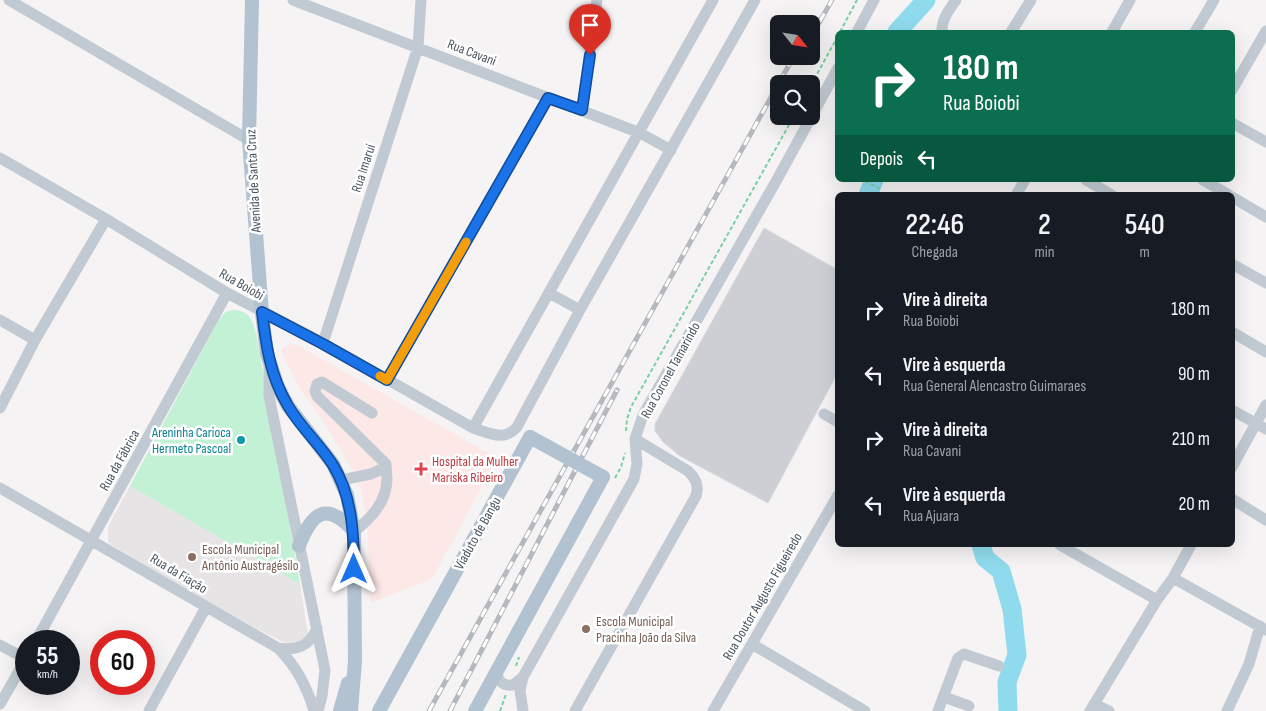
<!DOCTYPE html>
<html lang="pt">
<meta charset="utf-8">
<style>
:root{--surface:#171b24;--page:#20242c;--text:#f1f3f6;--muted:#9ea1a6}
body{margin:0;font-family:"Sofia Sans Condensed",sans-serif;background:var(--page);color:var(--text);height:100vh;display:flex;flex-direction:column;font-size:19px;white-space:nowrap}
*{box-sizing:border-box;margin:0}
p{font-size:16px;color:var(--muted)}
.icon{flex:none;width:28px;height:28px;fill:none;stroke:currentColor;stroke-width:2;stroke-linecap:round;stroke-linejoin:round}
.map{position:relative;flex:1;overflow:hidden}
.sheet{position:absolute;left:835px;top:192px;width:400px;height:355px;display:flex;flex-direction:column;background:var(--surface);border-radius:8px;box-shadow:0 5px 20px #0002}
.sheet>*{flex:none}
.guide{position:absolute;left:835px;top:30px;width:400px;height:152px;border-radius:8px;box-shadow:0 5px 20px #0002;background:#0b6e4f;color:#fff;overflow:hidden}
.needle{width:32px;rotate:120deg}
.tools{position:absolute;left:770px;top:15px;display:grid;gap:10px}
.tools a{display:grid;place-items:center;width:50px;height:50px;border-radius:8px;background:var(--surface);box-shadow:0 5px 20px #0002;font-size:25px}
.speed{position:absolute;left:15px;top:630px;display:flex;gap:10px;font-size:25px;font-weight:700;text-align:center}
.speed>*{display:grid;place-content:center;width:65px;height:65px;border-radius:50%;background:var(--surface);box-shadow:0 5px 20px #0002;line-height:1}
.speed small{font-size:12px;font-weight:400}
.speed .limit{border:8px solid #d22;background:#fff;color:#111}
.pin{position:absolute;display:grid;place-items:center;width:42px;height:42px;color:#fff;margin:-51px -21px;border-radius:50% 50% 50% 0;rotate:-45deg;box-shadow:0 0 5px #0007}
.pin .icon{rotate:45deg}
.me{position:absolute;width:55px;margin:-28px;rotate:0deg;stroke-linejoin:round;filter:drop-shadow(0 0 4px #0008)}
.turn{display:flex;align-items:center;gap:18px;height:105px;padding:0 25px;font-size:22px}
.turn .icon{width:65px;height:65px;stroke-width:2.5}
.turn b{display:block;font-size:35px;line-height:42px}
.then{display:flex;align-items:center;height:48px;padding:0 25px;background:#0003;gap:10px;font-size:19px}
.eta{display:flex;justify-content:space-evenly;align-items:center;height:85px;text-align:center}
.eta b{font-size:30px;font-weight:600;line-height:35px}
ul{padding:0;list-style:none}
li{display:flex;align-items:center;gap:15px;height:65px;padding:0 25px}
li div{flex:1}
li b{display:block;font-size:19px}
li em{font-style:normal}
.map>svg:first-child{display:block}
.education{fill:#e6e4e5}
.medical{fill:#fce8e6}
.park{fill:#c3f1d5}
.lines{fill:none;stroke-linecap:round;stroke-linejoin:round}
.river{stroke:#90daee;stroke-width:19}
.building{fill:#cdcfd5;stroke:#d7d9de}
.path{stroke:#7ad0a6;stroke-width:2;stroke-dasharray:4 2.5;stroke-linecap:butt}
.minor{stroke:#c1cad2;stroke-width:11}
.major{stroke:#b3c2d1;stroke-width:14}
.rail-casing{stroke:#b5b8bd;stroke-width:5}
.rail{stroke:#fff;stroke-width:3;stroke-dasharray:9;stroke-linecap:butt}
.major-bridge{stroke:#b3c2d1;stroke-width:14}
.route-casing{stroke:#114b97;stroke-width:12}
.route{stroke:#1a73e8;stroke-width:9}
.slow{stroke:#f59e0b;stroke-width:9}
.culture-dot{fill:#0f9aa8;stroke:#fff;stroke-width:2}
.health-dot{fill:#e0444e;stroke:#fff;stroke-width:2}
.education-dot{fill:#8d6e63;stroke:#fff;stroke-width:2}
.labels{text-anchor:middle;stroke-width:5;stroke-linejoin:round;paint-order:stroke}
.street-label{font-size:14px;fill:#4a5661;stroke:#fff}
.culture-label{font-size:14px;fill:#0d838f;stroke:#fff;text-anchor:end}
.health-label{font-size:14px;fill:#be3a42;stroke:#fff;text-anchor:start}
.education-label{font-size:14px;fill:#785e54;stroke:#fff;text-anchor:start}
</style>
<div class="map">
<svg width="1266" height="711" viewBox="0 0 1266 711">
<rect width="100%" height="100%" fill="#f5f3f3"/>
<path class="education" d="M 130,486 L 300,584 L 308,635 L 302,642 L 287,643 L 277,639 L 217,608 L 113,546 L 108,542 L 108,527 Z"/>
<path class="medical" d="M 292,344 L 297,345 L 497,458 L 432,579 L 371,603 L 367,521 L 361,489 L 356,475 L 322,419 L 299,387 L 281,352 L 283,348 Z"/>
<path class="park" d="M 233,310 C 250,311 252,319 256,333 L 300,584 L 130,486 L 219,319 L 226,312 Z"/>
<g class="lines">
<path class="river" d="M 897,32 L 926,0
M 868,195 L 874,180
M 981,545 L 985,558 L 1001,571 L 1012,609 L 1017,655 L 1007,682 L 1008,711"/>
</g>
<path class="building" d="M 764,228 L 838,270 L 838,372 L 768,503 L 680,456 L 663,442 L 655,431 L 655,424 Z"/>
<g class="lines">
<path class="path" d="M 840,32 L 857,0
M 811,85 L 838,36
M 865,181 L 882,190
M 626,431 L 627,419 L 631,407 L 794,116
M 615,478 L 621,467 L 625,453
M 516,666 L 519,657
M 500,711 L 506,694"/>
<path class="minor" d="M 9,0 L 249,140
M 293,0 L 640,133 L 671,150
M 713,0 L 473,428 C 489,433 504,442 517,427 L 580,310 L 755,0
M 857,32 L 874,0
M 942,32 C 941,20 949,10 956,0
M 1011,32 L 1031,0
M 1112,32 L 1130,0
M 1195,32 L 1214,0
M 1232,90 L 1266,31
M 582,110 L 597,0
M 1232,123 L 1266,142
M 0,158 L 106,219 L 227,293 L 323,343 L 473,428
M 1086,180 L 1112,195
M 1203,180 L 1229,195
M 1016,195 L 1025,180
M 1232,197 L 1266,217
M 1232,264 L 1266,283
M 549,293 L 580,310
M 0,320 L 35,340
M 1232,332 L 1266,352
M 323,343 L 418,47 L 421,0
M 269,367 L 269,396 L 325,670 L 322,696 L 318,711
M 387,380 L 548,98
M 0,408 L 35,340 L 106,219
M 1232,410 L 1266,429
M 824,414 L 838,422
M 1232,467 L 1266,405
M 341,480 L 371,474 L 386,467
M 0,488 L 278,648 C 296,666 307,686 314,711
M 1232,499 L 1266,520
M 354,532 C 371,518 386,503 387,480 C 387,475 386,470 386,464 L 317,396 L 315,391 L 317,384 L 322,382 L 372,413
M 1060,545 L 1157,600
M 1173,578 L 1266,630
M 36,641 L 227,293
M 752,644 L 865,711
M 0,645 L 26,659
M 278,648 C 297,651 310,646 317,628
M 497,670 C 496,678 502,687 512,685 C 517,683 519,680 523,677
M 944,697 L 969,706
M 0,704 L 26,659
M 1094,704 L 1109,711
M 149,711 L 206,607
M 523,711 L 520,690 L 523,677 L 634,479 L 637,464 L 635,439 L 643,415 L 779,176 L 838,68
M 575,711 L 696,496 C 699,485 696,479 688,471 L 635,439
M 713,711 L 838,495
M 938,711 L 958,658 L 964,654 L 999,666
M 1090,711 L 1157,600 L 1173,578 L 1191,545
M 1227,711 L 1249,664 L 1260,626"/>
<path class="major" d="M 252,0 L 249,140 L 262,313 L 267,354 L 278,387 L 288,406 L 333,464 L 347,495 L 354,532 L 355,661 L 351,711
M 299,546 C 312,512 326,501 354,531
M 340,711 L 348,683
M 379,711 L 530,437
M 475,711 L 603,477"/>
<defs>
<path id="rail" d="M 811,37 L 832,0
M 429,711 L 794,56
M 450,711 L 617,390"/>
</defs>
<use href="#rail" class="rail-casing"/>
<use href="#rail" class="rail"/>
<path class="major-bridge" d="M 530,437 L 603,477"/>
</g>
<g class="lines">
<defs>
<path id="route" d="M 354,569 C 354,533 352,496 333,465 C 320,444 299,426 287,404 C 270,375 266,345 262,312 L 323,344 L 387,380 L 548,98 L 582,110 L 590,55"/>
</defs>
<use href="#route" class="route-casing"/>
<use href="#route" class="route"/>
<path class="slow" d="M 380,376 L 387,380 L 466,242"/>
</g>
<circle class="culture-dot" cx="241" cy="440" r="5"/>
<path class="health-dot" d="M418.5 461.5h5v5h5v5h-5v5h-5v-5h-5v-5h5z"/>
<g class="education-dot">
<circle cx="192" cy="557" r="5"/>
<circle cx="586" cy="629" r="5"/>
</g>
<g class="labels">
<g class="street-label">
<text transform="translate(472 52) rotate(21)" y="5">Rua Cavani</text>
<text transform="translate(363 168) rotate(-72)" y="5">Rua Imaruí</text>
<text transform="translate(253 181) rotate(-93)" y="5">Avenida de Santa Cruz</text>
<text transform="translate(242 284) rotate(30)" y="5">Rua Boiobi</text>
<text transform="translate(670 370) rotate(-61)" y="5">Rua Coronel Tamarindo</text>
<text transform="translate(119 460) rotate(-61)" y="5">Rua da Fábrica</text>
<text transform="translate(477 533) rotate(-61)" y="5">Viaduto de Bangu</text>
<text transform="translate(179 573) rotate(31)" y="5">Rua da Fiação</text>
<text transform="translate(762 596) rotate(-60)" y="5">Rua Doutor Augusto Figueiredo</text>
</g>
<g class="culture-label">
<text x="231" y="437">Areninha Carioca<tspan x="231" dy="16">Hermeto Pascoal</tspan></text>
</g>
<g class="health-label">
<text x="432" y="466">Hospital da Mulher<tspan x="432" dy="16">Mariska Ribeiro</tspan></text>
</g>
<g class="education-label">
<text x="202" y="554">Escola Municipal<tspan x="202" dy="16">Antônio Austragésilo</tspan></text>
<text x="596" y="626">Escola Municipal<tspan x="596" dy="16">Pracinha João da Silva</tspan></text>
</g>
</g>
</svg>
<div class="tools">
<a><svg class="needle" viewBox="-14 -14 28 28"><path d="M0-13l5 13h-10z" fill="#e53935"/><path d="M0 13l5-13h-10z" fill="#9ea1a6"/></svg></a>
<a><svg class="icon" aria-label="search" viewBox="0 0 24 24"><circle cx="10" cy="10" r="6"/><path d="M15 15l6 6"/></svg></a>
</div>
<div class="speed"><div>55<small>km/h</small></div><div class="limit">60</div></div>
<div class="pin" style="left:590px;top:55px;background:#d93025"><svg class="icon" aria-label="arrive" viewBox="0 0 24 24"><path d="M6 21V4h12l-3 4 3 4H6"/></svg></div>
<svg class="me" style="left:354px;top:569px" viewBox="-20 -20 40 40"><path d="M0-17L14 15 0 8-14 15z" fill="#1a73e8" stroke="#fff" stroke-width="4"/></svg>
<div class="guide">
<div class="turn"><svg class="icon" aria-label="right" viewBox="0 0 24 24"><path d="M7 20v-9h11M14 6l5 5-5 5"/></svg><div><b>180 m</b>Rua Boiobi</div></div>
<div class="then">Depois<svg class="icon" aria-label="left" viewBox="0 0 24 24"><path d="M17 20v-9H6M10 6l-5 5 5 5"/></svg></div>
</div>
<section class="sheet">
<div class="eta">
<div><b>22:46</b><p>Chegada</p></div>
<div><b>2</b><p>min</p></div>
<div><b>540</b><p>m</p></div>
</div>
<ul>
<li><svg class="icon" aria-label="right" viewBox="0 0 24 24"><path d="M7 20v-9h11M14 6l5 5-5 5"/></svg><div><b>Vire à direita</b><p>Rua Boiobi</p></div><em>180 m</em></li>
<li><svg class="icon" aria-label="left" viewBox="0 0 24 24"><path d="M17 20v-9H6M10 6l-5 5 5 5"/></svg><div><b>Vire à esquerda</b><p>Rua General Alencastro Guimaraes</p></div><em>90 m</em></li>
<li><svg class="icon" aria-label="right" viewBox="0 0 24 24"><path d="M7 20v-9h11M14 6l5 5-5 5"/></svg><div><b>Vire à direita</b><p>Rua Cavani</p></div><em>210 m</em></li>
<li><svg class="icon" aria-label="left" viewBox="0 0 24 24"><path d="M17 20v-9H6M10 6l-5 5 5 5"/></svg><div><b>Vire à esquerda</b><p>Rua Ajuara</p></div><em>20 m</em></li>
</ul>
</section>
</div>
